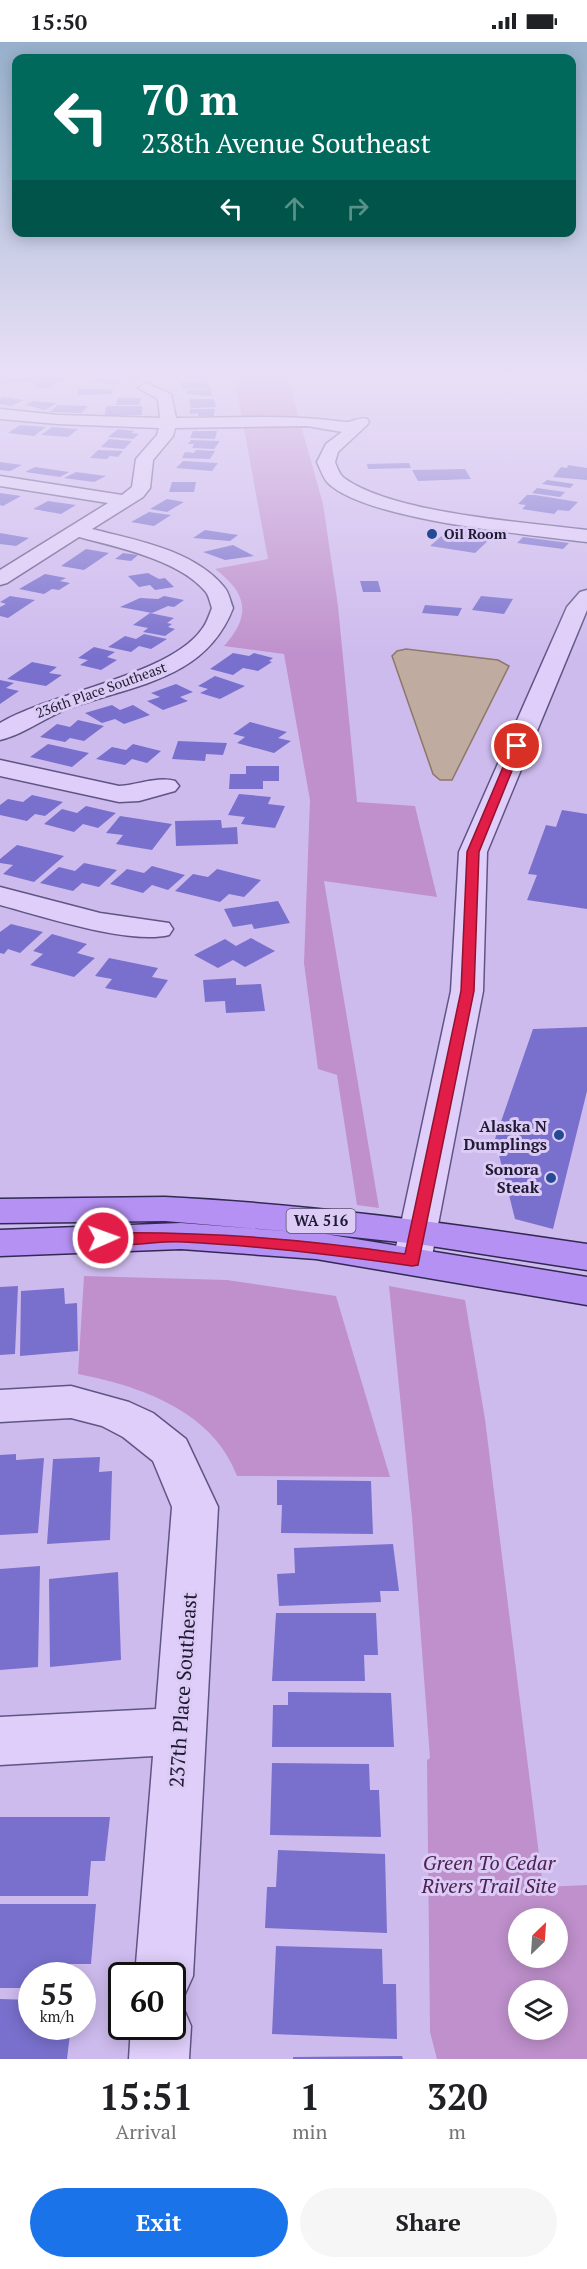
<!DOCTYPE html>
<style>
:root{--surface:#fff;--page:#f6f6f6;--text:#202124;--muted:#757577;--accent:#1a73e8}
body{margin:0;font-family:"PT Serif",serif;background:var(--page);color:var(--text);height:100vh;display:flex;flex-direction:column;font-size:22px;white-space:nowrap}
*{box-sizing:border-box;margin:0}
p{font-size:20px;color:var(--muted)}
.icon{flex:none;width:33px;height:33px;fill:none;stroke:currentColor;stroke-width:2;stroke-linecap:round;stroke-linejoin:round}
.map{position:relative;height:2017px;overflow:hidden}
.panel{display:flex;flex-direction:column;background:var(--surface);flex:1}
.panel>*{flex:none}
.top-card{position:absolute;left:12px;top:12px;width:564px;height:183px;border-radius:12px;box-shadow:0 3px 15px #0003;background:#00695c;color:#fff;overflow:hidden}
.needle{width:39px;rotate:25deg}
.tools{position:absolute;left:508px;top:1866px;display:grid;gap:12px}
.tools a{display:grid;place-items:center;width:60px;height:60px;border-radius:50%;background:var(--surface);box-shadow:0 3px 15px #0003;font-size:30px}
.speed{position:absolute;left:18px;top:1920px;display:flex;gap:12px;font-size:30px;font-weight:700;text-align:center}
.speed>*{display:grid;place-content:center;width:78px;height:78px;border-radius:50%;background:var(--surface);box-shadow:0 3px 15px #0003;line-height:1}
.speed small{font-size:15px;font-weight:400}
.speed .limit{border:3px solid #111;border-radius:9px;background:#fff;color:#111}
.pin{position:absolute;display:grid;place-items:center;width:51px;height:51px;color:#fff;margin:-26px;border:3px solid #fff;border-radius:50%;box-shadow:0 2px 6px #0007}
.me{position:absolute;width:66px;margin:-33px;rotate:88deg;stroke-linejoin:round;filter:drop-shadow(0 0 4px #0008)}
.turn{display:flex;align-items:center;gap:21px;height:126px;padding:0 30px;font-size:27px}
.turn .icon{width:78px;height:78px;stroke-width:2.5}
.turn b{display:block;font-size:42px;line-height:51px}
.lanes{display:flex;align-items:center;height:57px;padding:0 30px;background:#0003;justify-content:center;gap:30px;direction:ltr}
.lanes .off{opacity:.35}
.eta{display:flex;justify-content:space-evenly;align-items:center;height:102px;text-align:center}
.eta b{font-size:36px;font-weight:700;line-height:42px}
.primary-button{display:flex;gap:12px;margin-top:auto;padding:12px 30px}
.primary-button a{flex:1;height:69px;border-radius:36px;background:var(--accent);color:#fff;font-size:24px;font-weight:700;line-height:69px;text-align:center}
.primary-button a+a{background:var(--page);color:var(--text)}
.status{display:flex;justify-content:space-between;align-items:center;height:42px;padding:0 30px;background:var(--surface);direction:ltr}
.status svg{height:16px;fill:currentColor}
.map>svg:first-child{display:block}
.green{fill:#bf90cc;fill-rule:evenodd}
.water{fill:#bfaba0;stroke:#8c7768;stroke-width:1.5}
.building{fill:#7970cd}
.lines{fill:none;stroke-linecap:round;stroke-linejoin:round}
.minor-casing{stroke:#5f5585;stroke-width:3}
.major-casing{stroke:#302a52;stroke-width:3}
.minor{fill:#decef9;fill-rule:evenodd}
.major{fill:#b591f3;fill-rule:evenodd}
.route{fill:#e11d48;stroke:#92132f;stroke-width:1.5}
.poi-dot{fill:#254a95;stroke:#dbcbf5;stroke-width:2}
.labels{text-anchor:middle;stroke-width:6;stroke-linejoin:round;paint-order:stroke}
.far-poi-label{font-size:14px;font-weight:bold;fill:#1e1a34;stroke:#dbcbf5;text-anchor:start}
.far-street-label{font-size:14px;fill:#1e1a34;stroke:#dbcbf5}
.shield{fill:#dbcbf5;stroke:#574f6e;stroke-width:1.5}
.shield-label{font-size:15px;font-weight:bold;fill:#1e1a34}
.poi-label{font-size:16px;font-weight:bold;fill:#1e1a34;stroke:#dbcbf5;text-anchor:end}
.near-street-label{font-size:20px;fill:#1e1a34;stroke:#dbcbf5}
.near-park-label{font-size:20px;font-style:italic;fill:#4d2151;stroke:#dbcbf5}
</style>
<div class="status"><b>15:50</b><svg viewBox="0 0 49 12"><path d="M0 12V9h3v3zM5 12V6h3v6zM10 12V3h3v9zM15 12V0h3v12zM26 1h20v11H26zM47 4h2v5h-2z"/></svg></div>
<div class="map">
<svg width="587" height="2017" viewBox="0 0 587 2017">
<rect width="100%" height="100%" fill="#cebbee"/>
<path class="green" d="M 234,333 L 287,333 L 323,462 L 338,564 L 357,760 L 415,764 L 437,855 L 324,839 L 379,1166 L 357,1163 L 337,1033 L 318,1027 L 304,921 L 310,758 L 284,612 L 224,604 C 252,573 247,551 215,527 L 268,517 Z
M 84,1234 L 227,1238 L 336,1254 L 390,1435 L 237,1434 C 213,1369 140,1344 78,1332 Z
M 389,1244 L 465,1258 L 485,1377 L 543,1845 L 587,1843 L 587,2017 L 437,2017 L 430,1990 L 427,1718 L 430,1716 L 412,1475 ZM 558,1876 L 558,1916 L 519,1916 L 519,1876 ZM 558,1948 L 558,1988 L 519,1988 L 519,1948 Z"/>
<path class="water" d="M 406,607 L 498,618 L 509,624 L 452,738 L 440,738 L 433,732 L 392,614 L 397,609 Z"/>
<path class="building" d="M 13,333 L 36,336 L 25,341 L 0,341 L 0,339 Z
M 46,333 L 68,336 L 47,346 L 32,344 L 38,342 L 30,341 Z
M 113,333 L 146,333 L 134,338 Z
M 186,333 L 214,333 L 214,337 L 186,337 Z
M 100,335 L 125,339 L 115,343 L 90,340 Z
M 208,338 L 209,346 L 182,347 L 181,339 Z
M 78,347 L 113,347 L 112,352 L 77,353 Z
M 211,347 L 212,354 L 187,352 L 186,348 Z
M 3,355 L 24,358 L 11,364 L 0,362 L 0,357 Z
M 118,356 L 141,356 L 139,363 L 116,363 Z
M 189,357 L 214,357 L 216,365 L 191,366 Z
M 33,359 L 57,361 L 45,368 L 26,363 Z
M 58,363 L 88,364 L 81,371 L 50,370 Z
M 106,364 L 142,364 L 142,373 L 105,374 Z
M 190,367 L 215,367 L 214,374 L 198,374 L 198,371 L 190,372 Z
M 20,383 L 46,385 L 34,394 L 8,391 Z
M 52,385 L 78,387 L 68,395 L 41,393 Z
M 118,387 L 134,389 L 131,391 L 139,392 L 133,397 L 108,395 Z
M 193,389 L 217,389 L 215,397 L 190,396 Z
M 109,397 L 132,399 L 124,407 L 101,405 Z
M 191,398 L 220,399 L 214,407 L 192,406 L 194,402 L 188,402 Z
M 98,408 L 123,409 L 118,415 L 110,414 L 107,417 L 90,416 Z
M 196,408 L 215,409 L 210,417 L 182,416 L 185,410 L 194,411 Z
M 183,419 L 218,421 L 212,429 L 176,426 Z
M 0,420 L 22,423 L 10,429 L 0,428 Z
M 409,421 L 411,426 L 368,427 L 367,422 Z
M 568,423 L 587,426 L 587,438 L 553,435 L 561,425 L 567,426 Z
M 35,425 L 69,430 L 60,435 L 25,430 Z
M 465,427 L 471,437 L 418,439 L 412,428 Z
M 76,430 L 106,434 L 94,440 L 64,436 Z
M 547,438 L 574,442 L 570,446 L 542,442 Z
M 172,440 L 196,440 L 194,450 L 169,450 Z
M 537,446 L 565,450 L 560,455 L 532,451 Z
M 0,451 L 21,454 L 3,464 L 0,463 Z
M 527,453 L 535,453 L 578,460 L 569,469 L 558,468 L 554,472 L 522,467 L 526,463 L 518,462 Z
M 167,457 L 184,460 L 167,470 L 150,467 Z
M 48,459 L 76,463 L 61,472 L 33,467 Z
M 149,470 L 171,473 L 154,484 L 131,480 Z
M 461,484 L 496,489 L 489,495 L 454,490 Z
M 205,488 L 238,493 L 230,499 L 193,496 Z
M 446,490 L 491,496 L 475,511 L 430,504 Z
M 0,491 L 29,496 L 16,504 L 0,502 Z
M 523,495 L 569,501 L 563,507 L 517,501 Z
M 233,503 L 254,514 L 225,518 L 203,510 Z
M 86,507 L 109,511 L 84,528 L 61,524 Z
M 123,511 L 138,513 L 131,519 L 115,517 Z
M 148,531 L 159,537 L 165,536 L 174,545 L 155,548 L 150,543 L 139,545 L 128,534 Z
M 45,532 L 66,536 L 60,539 L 70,541 L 59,548 L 52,547 L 44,552 L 19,547 Z
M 360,539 L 378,539 L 381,550 L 363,550 Z
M 10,554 L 35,558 L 8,576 L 0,574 L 0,565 L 6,562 L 0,560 Z
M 164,554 L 184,558 L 174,565 L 168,564 L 152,571 L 120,565 L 140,556 L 158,557 Z
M 481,554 L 513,557 L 504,572 L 472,568 Z
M 425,563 L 462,566 L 458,574 L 422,571 Z
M 150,571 L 174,576 L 167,581 L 172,582 L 168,585 L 175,587 L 165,594 L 143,590 L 148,586 L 133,583 Z
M 144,592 L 167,597 L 151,607 L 139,604 L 131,610 L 108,605 L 125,594 L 136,597 Z
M 94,605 L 115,610 L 107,615 L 117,618 L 101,628 L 80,623 L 88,618 L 78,616 Z
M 233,611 L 249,614 L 254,611 L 273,616 L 269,619 L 272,620 L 258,629 L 243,626 L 233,633 L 210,627 Z
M 32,620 L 57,625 L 49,631 L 62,633 L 46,644 L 7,637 Z
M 215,634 L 245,644 L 220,657 L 200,651 L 208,647 L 198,644 Z
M 0,638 L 14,641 L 6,646 L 19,649 L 0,662 Z
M 176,642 L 193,650 L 180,655 L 188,659 L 163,668 L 147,659 L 160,655 L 151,651 Z
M 112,663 L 120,668 L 133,663 L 150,673 L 124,682 L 115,677 L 102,681 L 85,671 Z
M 78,678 L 104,684 L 84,699 L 70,696 L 65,700 L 40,695 L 57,682 L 70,685 Z
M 250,680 L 287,690 L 278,696 L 291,699 L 274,711 L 237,701 L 245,695 L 233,692 Z
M 178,699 L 227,701 L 223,713 L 206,712 L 205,719 L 172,717 Z
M 48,702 L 89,711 L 72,725 L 30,715 Z
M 133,702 L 161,709 L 147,721 L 132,717 L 125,723 L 96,717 L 112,705 L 126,708 Z
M 246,724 L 279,724 L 279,739 L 263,739 L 263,747 L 229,747 L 230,732 L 246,732 Z
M 239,752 L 271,755 L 268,762 L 285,764 L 275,786 L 241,782 L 245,775 L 228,773 Z
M 32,753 L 63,760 L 45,774 L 35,772 L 27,779 L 0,773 L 0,763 L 8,757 L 23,760 Z
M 86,764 L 116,771 L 98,786 L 83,782 L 74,790 L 44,782 L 62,767 L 77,771 Z
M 562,768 L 587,772 L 587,867 L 527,858 L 537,833 L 528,832 L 546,783 L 556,785 Z
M 120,774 L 172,782 L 152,808 L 116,802 L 123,793 L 106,791 Z
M 221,778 L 222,786 L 237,785 L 238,802 L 176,804 L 175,779 Z
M 17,803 L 64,814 L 34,840 L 3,832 L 13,823 L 0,821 L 0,817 Z
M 84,821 L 117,828 L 99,845 L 82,841 L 73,849 L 40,841 L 59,825 L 75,829 Z
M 152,824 L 185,833 L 168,848 L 152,843 L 143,851 L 110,842 L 127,827 L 144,831 Z
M 217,827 L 261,838 L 244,855 L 229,852 L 220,860 L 175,849 L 193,832 L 208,835 Z
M 278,859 L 290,881 L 254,887 L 252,882 L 233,885 L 224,867 Z
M 11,882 L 43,890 L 20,911 L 8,907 L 4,912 L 0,911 L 0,890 Z
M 52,892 L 87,902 L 77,911 L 95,916 L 74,935 L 30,923 L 43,912 L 33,909 Z
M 251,896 L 275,909 L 245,925 L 233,918 L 218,926 L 194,913 L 225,897 L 236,904 Z
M 109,916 L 158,926 L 152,935 L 168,938 L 156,956 L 105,946 L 112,937 L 95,934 Z
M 236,936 L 236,943 L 261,942 L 265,969 L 226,971 L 225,959 L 205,960 L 203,938 Z
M 587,985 L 587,1049 L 553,1187 L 515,1177 L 495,1097 L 533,987 Z
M 18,1244 L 15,1312 L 0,1313 L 0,1245 Z
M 64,1246 L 65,1262 L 77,1261 L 78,1309 L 20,1314 L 21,1249 Z
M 16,1412 L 16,1418 L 44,1416 L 38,1491 L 0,1493 L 0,1413 Z
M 100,1415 L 99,1430 L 112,1429 L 110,1498 L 47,1502 L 53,1417 Z
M 277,1438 L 371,1439 L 373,1492 L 281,1491 L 282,1463 L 277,1463 Z
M 393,1502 L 399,1549 L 380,1549 L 381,1560 L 279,1564 L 277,1532 L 295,1531 L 294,1506 Z
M 40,1524 L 38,1625 L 0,1628 L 0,1527 Z
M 118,1530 L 121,1618 L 50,1625 L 49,1537 Z
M 276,1571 L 376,1571 L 378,1613 L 364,1613 L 365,1639 L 272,1639 Z
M 288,1650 L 391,1651 L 394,1705 L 272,1705 L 273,1663 L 288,1663 Z
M 272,1721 L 369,1722 L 370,1748 L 379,1748 L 381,1795 L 270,1793 Z
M 0,1775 L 110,1775 L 105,1819 L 91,1819 L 88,1854 L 0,1854 Z
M 278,1808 L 385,1812 L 387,1891 L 265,1886 L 267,1845 L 276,1845 Z
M 0,1862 L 96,1862 L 91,1922 L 68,1922 L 67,1934 L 32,1934 L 32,1946 L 0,1946 Z
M 276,1904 L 382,1907 L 383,1942 L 396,1942 L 397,1997 L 272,1992 Z
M 0,1957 L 32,1958 L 32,1984 L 71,1984 L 67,2017 L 0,2017 Z
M 402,2014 L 403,2017 L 293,2017 L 293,2015 Z"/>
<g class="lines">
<defs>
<path id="minor" d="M 146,341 L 171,352 L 176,376 C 233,376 288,372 345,380 C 353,381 358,374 367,377 L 369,380 L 367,383 L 338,410 L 335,420 C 337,425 339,432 344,436 C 394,472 524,480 587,488 L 587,500 C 531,493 365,478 328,441 C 323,436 320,426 317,420 L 326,402 L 342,390 L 307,384 L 175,386 L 173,394 L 153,418 L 150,446 L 143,455 L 92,487 C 135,498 194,508 224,545 C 229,550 230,559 233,566 C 205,639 131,643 67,667 C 44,676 23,693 0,698 L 0,681 C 53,650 170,633 202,587 C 207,581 209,573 212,566 C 210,561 209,553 205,549 C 179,518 117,505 79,495 L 7,541 L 0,543 L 0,528 L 108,461 L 0,444 L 0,434 L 122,453 L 132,445 L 136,417 L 157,393 L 159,386 L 58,382 L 0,377 L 0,367 L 58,373 L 160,376 L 158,357 L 138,346 Z
M 587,548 L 587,568 L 487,810 L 483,949 L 431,1219 L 426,1228 L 412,1232 L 398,1228 L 393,1219 L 451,949 L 459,810 L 567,565 L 580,550 Z
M 0,718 L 119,744 C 137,743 158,734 175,739 L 179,744 L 175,749 L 139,759 L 119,760 L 0,734 Z
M 0,845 L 100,871 L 169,881 L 173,887 L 169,893 C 129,903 41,874 0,863 Z
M 71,1344 L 129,1360 L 153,1371 L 186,1397 L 218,1465 L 193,1934 L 184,1954 L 173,1959 L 182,1963 L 191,1984 L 189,2017 L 129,2017 L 131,1984 L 172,1984 L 172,1934 L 135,1934 L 153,1714 L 0,1723 L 0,1675 L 156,1667 L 172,1465 L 153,1419 L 123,1395 L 102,1384 L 71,1376 L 0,1380 L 0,1348 Z"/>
<path id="major" d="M 165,1155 C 307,1162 447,1181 587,1202 L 587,1228 L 418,1202 L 325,1192 L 587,1235 L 587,1263 L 316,1217 L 181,1207 L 0,1214 L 0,1188 L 181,1181 L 296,1190 L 165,1179 L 0,1181 L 0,1157 Z"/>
</defs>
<use href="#minor" class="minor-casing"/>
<use href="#major" class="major-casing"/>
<use href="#minor" class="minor"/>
<use href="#major" class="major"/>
</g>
<linearGradient id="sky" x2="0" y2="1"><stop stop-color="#97b0cb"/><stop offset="0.54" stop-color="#e9e0f7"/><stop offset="1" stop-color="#e9e0f7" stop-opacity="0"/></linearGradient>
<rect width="587" height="615" fill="url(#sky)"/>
<path class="route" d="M 517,701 L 522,704 L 479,810 L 474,949 L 418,1223 L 412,1224 C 336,1213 261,1204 184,1200 C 157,1198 124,1207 97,1200 L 95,1196 L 103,1191 C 205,1189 304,1197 405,1212 L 461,949 L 467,810 L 512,704 Z"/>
<g class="poi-dot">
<circle cx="432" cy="492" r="6"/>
<circle cx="559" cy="1093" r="6"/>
<circle cx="551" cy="1136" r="6"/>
</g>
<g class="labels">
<g class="far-poi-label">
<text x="444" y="497">Oil Room</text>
</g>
<g class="far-street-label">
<text transform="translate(101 648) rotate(-20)" y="5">236th Place Southeast</text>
</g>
<rect class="shield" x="286.5" y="1167" width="69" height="24" rx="4.5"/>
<g class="shield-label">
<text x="321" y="1184">WA 516</text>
</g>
<g class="poi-label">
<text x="547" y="1090">Alaska N<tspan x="547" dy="18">Dumplings</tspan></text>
<text x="539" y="1133">Sonora<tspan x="539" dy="18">Steak</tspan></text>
</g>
<g class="near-street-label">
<text transform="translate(183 1648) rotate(-86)" y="7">237th Place Southeast</text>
</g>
<g class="near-park-label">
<text x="489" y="1828">Green To Cedar<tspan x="489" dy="23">Rivers Trail Site</tspan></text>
</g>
</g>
</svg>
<div class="tools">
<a><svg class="needle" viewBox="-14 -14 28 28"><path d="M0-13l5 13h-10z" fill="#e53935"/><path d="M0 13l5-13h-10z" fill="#757577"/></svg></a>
<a><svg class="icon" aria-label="layers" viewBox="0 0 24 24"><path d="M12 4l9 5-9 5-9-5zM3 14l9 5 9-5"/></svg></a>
</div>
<div class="speed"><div>55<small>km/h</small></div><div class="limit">60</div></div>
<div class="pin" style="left:517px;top:704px;background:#d93025"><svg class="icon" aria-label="arrive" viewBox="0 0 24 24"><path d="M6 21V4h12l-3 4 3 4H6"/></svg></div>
<svg class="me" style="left:103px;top:1196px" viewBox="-20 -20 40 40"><circle r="17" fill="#e11d48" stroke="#fff" stroke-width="3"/><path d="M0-11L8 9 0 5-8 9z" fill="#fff"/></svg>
<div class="top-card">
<div class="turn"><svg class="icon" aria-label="left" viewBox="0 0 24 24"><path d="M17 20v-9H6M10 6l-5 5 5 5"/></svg><div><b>70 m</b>238th Avenue Southeast</div></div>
<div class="lanes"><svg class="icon" aria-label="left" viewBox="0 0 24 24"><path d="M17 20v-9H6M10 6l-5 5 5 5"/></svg><svg class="icon off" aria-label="ahead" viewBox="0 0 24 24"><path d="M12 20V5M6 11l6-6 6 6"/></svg><svg class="icon off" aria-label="right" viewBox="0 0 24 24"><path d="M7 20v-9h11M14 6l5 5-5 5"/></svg></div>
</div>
</div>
<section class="panel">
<div class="eta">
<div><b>15:51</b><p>Arrival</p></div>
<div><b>1</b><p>min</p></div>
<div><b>320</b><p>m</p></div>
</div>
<div class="primary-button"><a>Exit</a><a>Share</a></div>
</section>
